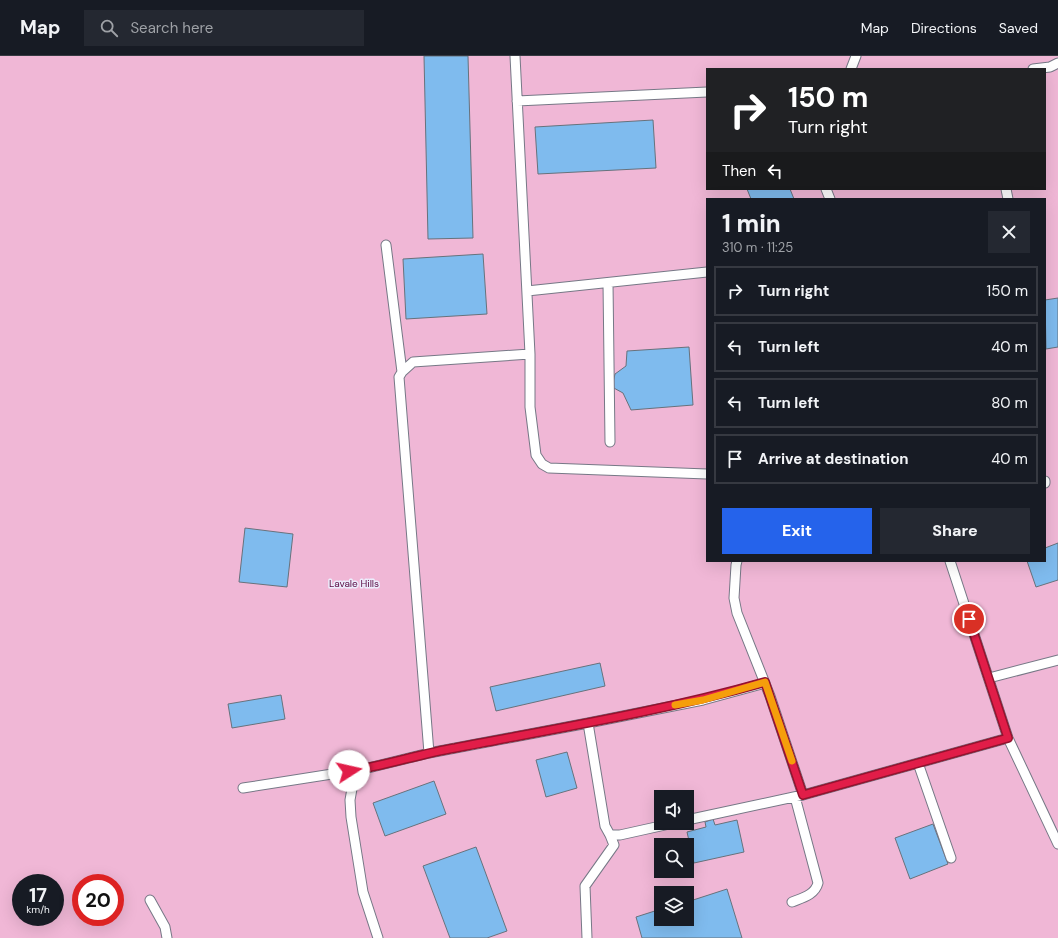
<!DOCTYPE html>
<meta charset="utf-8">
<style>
:root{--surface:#171b24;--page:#242831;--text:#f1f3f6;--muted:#9ea1a6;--line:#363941;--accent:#2563eb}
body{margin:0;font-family:"DM Sans",sans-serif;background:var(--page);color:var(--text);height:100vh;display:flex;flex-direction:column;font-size:15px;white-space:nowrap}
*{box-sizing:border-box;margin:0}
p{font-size:13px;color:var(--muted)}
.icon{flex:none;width:22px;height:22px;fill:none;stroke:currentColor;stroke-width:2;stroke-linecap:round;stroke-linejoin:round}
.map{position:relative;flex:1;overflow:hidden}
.panel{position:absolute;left:706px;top:142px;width:340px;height:364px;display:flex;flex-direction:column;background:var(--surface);border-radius:0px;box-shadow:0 4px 16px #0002}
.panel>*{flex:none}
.guide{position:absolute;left:706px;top:12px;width:340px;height:122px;border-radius:0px;box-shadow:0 4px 16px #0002;background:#202124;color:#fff;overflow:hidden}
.buttons{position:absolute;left:654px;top:734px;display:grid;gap:8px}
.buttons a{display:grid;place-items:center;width:40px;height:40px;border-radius:0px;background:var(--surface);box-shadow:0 4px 16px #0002;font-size:20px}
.speed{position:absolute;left:12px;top:818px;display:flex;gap:8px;font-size:20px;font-weight:700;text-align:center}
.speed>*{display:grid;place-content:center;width:52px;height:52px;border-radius:50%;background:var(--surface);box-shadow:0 4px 16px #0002;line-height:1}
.speed small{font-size:10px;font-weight:400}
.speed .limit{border:6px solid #d22;background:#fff;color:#111}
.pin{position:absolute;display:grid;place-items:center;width:34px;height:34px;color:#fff;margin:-17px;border:2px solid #fff;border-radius:50%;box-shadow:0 1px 4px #0007}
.me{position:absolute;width:44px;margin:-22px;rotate:80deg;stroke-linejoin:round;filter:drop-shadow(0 0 3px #0008)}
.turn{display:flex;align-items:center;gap:14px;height:84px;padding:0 16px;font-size:18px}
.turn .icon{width:52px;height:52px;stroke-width:2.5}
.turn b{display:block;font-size:28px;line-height:34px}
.then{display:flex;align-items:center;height:38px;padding:0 16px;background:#0003;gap:8px;font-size:15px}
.round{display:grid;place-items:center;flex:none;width:42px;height:42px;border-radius:0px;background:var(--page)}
.summary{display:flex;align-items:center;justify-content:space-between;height:68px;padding:0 16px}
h1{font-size:24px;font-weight:800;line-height:30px}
.action{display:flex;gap:8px;margin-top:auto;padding:8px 16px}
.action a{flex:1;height:46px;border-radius:0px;background:var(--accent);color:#fff;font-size:16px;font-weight:800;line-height:46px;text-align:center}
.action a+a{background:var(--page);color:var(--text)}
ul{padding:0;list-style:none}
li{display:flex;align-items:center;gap:12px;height:50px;margin:0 8px 6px;padding:0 8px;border:2px solid var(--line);border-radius:0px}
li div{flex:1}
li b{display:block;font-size:15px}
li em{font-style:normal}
header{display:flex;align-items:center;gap:24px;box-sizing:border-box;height:56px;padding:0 20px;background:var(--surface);border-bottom:1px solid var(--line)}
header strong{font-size:19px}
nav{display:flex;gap:22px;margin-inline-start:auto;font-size:14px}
.search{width:280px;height:36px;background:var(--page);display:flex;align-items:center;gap:10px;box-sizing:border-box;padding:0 14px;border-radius:0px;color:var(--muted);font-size:15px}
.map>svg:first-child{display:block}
.green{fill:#f0b7d6;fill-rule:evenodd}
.building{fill:#7fbbee;stroke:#67727c}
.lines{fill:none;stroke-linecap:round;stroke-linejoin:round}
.lane-casing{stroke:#767886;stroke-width:11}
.lane{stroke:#fff;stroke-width:9}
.route-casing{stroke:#92132f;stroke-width:10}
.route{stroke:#e11d48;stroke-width:7}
.slow{stroke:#f59e0b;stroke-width:7}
.labels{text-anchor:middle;stroke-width:3;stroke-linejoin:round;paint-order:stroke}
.park-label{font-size:10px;fill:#5b0942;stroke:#eceefd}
</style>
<header>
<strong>Map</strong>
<div class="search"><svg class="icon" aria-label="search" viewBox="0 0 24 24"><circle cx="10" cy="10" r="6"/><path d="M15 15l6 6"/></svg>Search here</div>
<nav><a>Map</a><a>Directions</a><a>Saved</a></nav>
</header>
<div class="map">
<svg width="1058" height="882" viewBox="0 0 1058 882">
<rect width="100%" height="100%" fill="#eceefd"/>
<path class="green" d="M 0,0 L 1058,0 L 1058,882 L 0,882 ZM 707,13 L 1045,13 L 1045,133 L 707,133 ZM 707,143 L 1045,143 L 1045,505 L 707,505 ZM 661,741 L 687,741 L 687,767 L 661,767 ZM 661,789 L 687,789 L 687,815 L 661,815 ZM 21,827 L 55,827 L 55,861 L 21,861 ZM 81,827 L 115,827 L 115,861 L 81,861 ZM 661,837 L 687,837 L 687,863 L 661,863 Z"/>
<path class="building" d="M 424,0 L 468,0 L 473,182 L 428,183 Z
M 653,64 L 656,112 L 538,118 L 535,71 Z
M 747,133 L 790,133 L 794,143 L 751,143 Z
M 483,198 L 487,258 L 406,263 L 403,203 Z
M 1058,242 L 1058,291 L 1046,293 L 1045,244 Z
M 689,291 L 693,349 L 631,354 L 623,337 L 612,331 L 615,318 L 626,310 L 627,295 Z
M 245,472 L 293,478 L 287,531 L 239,526 Z
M 1058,487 L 1058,524 L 1036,531 L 1027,505 L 1045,505 L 1045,492 Z
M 600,607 L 605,630 L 496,655 L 490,631 Z
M 281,639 L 285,663 L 232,672 L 228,648 Z
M 567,696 L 577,732 L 546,741 L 536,704 Z
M 434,725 L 446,758 L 385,780 L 373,747 Z
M 713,763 L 715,769 L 737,764 L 744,796 L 694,807 L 687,776 L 706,771 L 705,766 Z
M 933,768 L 948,808 L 910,823 L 895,782 Z
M 476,791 L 507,875 L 487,882 L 450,882 L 423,810 Z
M 727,833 L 742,882 L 642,882 L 636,861 L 661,853 L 661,863 L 687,863 L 687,846 Z"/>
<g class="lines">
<defs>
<path id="lane" d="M 515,0 L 530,298 L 413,306 L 402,316 L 399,321 L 429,697 L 588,667 L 605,770 L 610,779 L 620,779 L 674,767
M 851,13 L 856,0
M 1033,13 L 1050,11 L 1058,7
M 517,45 L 707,36
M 826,133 L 830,143
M 1006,133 L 1008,143
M 386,189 L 402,316
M 608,227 L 610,386
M 527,235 L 707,216
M 530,298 L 530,351 L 536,399 L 542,408 L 549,412 L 707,418
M 1045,425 L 1045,427
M 737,505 L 736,509 L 734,542 L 737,557 L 770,640 L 803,739
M 950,505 L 1008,682 L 1058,788
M 989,622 L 1058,604
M 588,667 L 703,644 L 765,627
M 918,707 L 951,802
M 243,732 L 364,713
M 687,764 L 803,739 L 1008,682
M 150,844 L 165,871 L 167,882
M 792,846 C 802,842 815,839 818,827 L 795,741
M 378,882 L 363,836 L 351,761 L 350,744 L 353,727 L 357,719 L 364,713 L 429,697
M 587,882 L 585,830 L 614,789 L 610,779"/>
</defs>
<use href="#lane" class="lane-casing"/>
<use href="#lane" class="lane"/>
</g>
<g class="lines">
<defs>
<path id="route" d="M 349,715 C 385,710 419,698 455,692 C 559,672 663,655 765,626 L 803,739 L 1008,682 L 969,563"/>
</defs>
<use href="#route" class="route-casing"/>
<use href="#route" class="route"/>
<path class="slow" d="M 675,649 L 703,644 L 765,626 L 792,705"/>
</g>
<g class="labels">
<g class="park-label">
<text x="354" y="531">Lavale Hills</text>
</g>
</g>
</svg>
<div class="buttons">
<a><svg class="icon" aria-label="sound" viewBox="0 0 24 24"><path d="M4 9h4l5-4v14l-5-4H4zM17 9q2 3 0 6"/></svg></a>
<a><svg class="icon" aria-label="search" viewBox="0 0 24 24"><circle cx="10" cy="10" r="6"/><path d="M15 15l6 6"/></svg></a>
<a><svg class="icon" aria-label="layers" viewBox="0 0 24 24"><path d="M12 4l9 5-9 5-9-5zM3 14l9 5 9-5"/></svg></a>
</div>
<div class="speed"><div>17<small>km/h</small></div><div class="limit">20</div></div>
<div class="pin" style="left:969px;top:563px;background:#d93025"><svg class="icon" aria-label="arrive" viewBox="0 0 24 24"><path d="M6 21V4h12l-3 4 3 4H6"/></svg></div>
<svg class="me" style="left:349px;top:715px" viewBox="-20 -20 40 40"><circle r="19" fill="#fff"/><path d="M0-13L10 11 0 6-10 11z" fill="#e11d48"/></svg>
<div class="guide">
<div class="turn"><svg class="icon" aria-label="right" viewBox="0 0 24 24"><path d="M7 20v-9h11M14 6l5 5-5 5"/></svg><div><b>150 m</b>Turn right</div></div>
<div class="then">Then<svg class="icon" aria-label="left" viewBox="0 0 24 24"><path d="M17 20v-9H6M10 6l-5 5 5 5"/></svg></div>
</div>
<section class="panel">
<div class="summary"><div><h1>1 min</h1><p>310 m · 11:25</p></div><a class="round"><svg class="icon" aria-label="close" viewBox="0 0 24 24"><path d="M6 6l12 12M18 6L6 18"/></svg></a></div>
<ul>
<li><svg class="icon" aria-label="right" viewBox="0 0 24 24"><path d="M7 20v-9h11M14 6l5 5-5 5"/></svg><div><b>Turn right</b></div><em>150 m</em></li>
<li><svg class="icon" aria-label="left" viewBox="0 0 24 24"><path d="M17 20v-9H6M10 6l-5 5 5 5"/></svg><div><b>Turn left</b></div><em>40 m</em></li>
<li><svg class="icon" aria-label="left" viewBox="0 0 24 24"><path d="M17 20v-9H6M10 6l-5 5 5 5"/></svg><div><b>Turn left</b></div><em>80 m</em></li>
<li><svg class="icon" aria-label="arrive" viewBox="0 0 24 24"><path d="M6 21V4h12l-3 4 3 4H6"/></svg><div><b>Arrive at destination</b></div><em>40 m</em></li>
</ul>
<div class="action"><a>Exit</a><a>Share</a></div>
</section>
</div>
